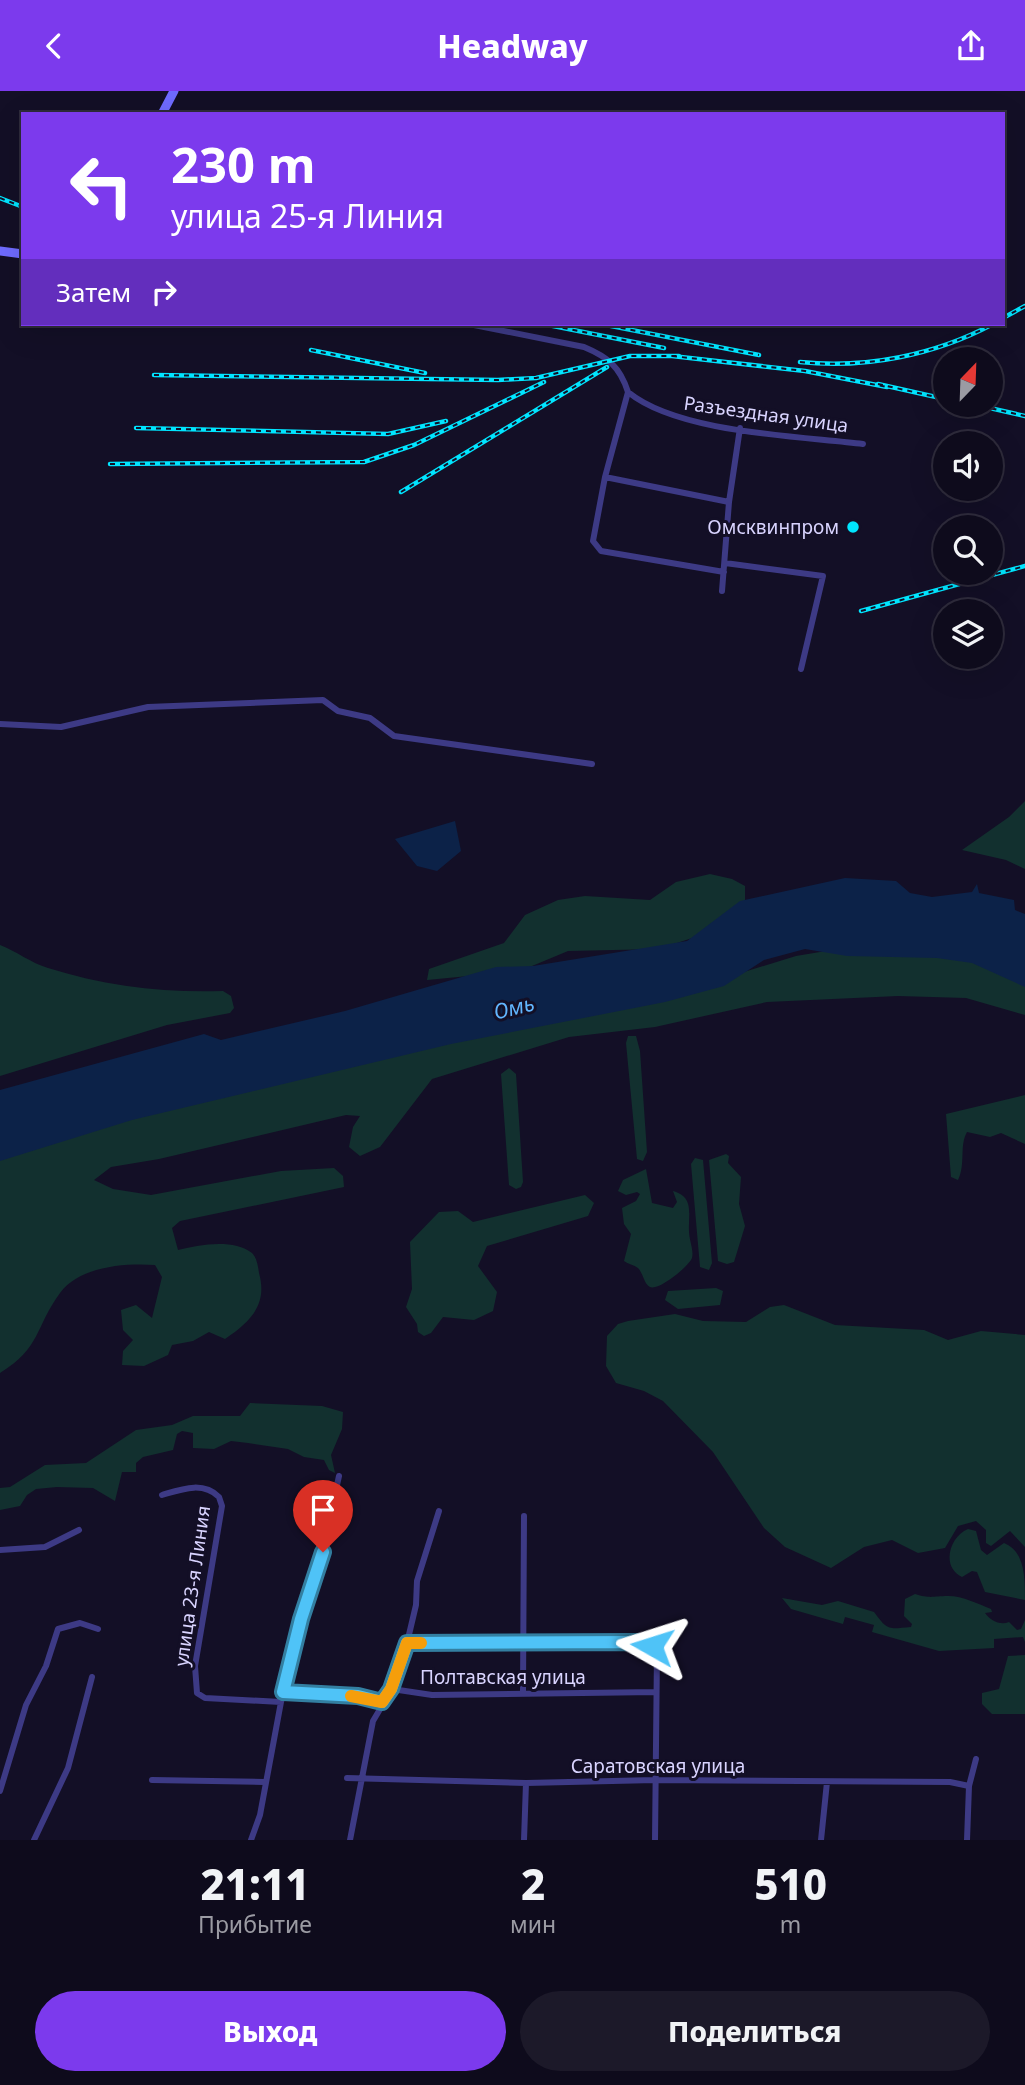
<!DOCTYPE html>
<html lang="ru">
<meta charset="utf-8">
<style>
:root{--surface:#0e0b1c;--page:#1c1929;--text:#f1f3f6;--muted:#9b9ba3;--line:#2e2b3b;--accent:#7c3aed}
body{margin:0;font-family:"Noto Sans",sans-serif;background:var(--page);color:var(--text);height:100vh;display:flex;flex-direction:column;font-size:26px;white-space:nowrap}
*{box-sizing:border-box;margin:0}
p{font-size:23px;color:var(--muted)}
.icon{flex:none;width:38px;height:38px;fill:none;stroke:currentColor;stroke-width:2;stroke-linecap:round;stroke-linejoin:round}
.map{position:relative;height:1749px;overflow:hidden}
.drawer{display:flex;flex-direction:column;background:var(--surface);flex:1}
.drawer>*{flex:none}
.banner{position:absolute;left:21px;top:21px;width:984px;height:214px;border-radius:0px;box-shadow:0 7px 28px #0002,0 0 0 2px var(--line);background:#7c3aed;color:#fff;overflow:hidden}
.needle{width:46px;rotate:23deg}
.tools{position:absolute;left:933px;top:256px;display:grid;gap:14px}
.tools a{display:grid;place-items:center;width:70px;height:70px;border-radius:50%;background:var(--surface);box-shadow:0 7px 28px #0002,0 0 0 2px var(--line);font-size:35px}
.pin{position:absolute;display:grid;place-items:center;width:60px;height:60px;color:#fff;margin:-72px -30px;border-radius:50% 50% 50% 0;rotate:-45deg;box-shadow:0 0 7px #0007}
.pin .icon{rotate:45deg}
.me{position:absolute;width:77px;margin:-38px;rotate:276deg;stroke-linejoin:round;filter:drop-shadow(0 0 5px #0008)}
.turn{display:flex;align-items:center;gap:24px;height:147px;padding:0 35px;font-size:32px}
.turn .icon{width:91px;height:91px;stroke-width:2.5}
.turn b{display:block;font-size:49px;line-height:60px}
.then{display:flex;align-items:center;height:66px;padding:0 35px;background:#0003;gap:14px;font-size:26px}
.eta{display:flex;justify-content:space-evenly;align-items:center;height:119px;text-align:center}
.eta b{font-size:42px;font-weight:800;line-height:49px}
.button{display:flex;gap:14px;margin-top:auto;padding:14px 35px}
.button a{flex:1;height:80px;border-radius:42px;background:var(--accent);color:#fff;font-size:28px;font-weight:800;line-height:80px;text-align:center}
.button a+a{background:var(--page);color:var(--text)}
header{display:flex;justify-content:space-between;align-items:center;height:91px;padding:0 35px;background:var(--accent);color:#fff;font-size:32px;font-weight:800}
.map>svg:first-child{display:block}
.green{fill:#12302f}
.water{fill:#0c2248}
.lines{fill:none;stroke-linecap:round;stroke-linejoin:round}
.minor{stroke:#3d3a85;stroke-width:6}
.secondary{stroke:#6f6bff;stroke-width:9}
.rail-casing{stroke:#00e5ff;stroke-width:4.5}
.rail{stroke:#130f26;stroke-width:2;stroke-dasharray:5;stroke-linecap:butt}
.route-casing{stroke:#337fa1;stroke-width:18}
.route{stroke:#4fc3f7;stroke-width:12}
.slow{stroke:#f59e0b;stroke-width:12}
.poi-dot{fill:#00e5ff;stroke:#130f26;stroke-width:2.5}
.labels{text-anchor:middle;stroke-width:6;stroke-linejoin:round;paint-order:stroke}
.street-label{font-size:19px;fill:#d9d4ff;stroke:#130f26}
.poi-label{font-size:19px;fill:#d9d4ff;stroke:#130f26;text-anchor:end}
.water-label{font-size:21px;font-style:italic;fill:#62b6ff;stroke:#130f26}
</style>
<header><svg class="icon" aria-label="back" viewBox="0 0 24 24"><path d="M15 5l-7 7 7 7"/></svg>Headway<svg class="icon" aria-label="share" viewBox="0 0 24 24"><path d="M12 15V3M7 8l5-5 5 5M5 13v7h14v-7"/></svg></header>
<div class="map">
<svg width="1025" height="1749" viewBox="0 0 1025 1749">
<rect width="100%" height="100%" fill="#130f26"/>
<path class="green" d="M 1025,710 L 1025,778 L 1006,769 L 962,759 L 1009,726 Z
M 710,783 L 732,788 L 745,795 L 745,813 L 710,841 L 659,858 L 568,860 L 520,880 L 427,889 L 429,878 L 504,852 L 525,824 L 558,809 L 585,805 L 650,809 L 676,791 Z
M 0,854 C 16,860 31,872 48,877 C 105,895 164,902 223,900 L 231,905 L 234,917 L 230,922 L 167,934 L 0,985 Z
M 838,858 L 966,866 L 1025,889 L 1025,924 L 966,907 L 898,905 L 767,911 L 655,936 L 569,946 L 432,988 L 380,1056 L 360,1065 L 349,1056 L 353,1036 L 360,1025 L 346,1024 L 159,1068 L 111,1076 L 94,1089 L 113,1098 L 151,1104 L 281,1080 L 334,1077 L 343,1085 L 344,1096 L 180,1130 L 172,1137 L 178,1159 C 198,1154 233,1147 252,1162 C 257,1167 258,1175 259,1182 C 268,1214 250,1231 225,1248 L 209,1241 L 193,1250 L 172,1254 L 168,1264 L 144,1275 L 122,1274 L 123,1260 L 133,1249 L 123,1239 L 121,1219 L 136,1214 L 152,1227 L 162,1186 L 155,1174 C 125,1172 80,1175 60,1202 C 35,1236 41,1257 0,1282 L 0,1056 L 702,894 L 796,865 Z
M 628,945 L 636,945 L 640,960 L 647,1061 L 643,1070 L 637,1068 L 626,952 Z
M 509,977 L 516,983 L 523,1091 L 521,1096 L 516,1098 L 509,1094 L 501,983 Z
M 1025,1004 L 1025,1053 L 1001,1042 L 990,1046 L 967,1041 C 959,1055 966,1073 958,1089 L 951,1086 L 946,1023 Z
M 726,1063 L 729,1065 L 728,1072 L 741,1086 L 739,1113 L 745,1135 L 734,1171 L 727,1173 L 718,1170 L 709,1069 Z
M 695,1067 L 703,1069 L 712,1172 L 709,1179 L 700,1176 L 691,1073 Z
M 646,1078 L 652,1112 L 673,1117 L 677,1111 L 673,1100 C 695,1106 688,1124 689,1140 C 689,1149 694,1159 692,1167 C 689,1175 659,1200 650,1196 C 644,1193 643,1182 638,1177 C 634,1174 628,1173 624,1170 L 631,1143 L 624,1133 L 622,1117 L 636,1110 L 640,1103 L 637,1101 L 626,1104 L 618,1100 L 623,1089 Z
M 585,1104 L 594,1112 L 588,1125 L 487,1155 L 478,1175 L 497,1201 L 493,1220 L 474,1229 L 443,1226 L 431,1242 L 424,1245 L 418,1241 L 417,1233 L 406,1216 L 412,1198 L 410,1151 L 439,1121 L 458,1120 L 473,1131 Z
M 716,1197 L 723,1200 L 720,1214 L 678,1218 L 665,1209 L 668,1200 Z
M 784,1214 L 835,1234 L 924,1239 L 948,1249 L 981,1240 L 1025,1244 L 1025,1456 L 1010,1440 L 991,1455 L 986,1452 L 986,1439 L 976,1430 L 958,1435 L 945,1457 L 918,1462 L 892,1449 L 864,1456 L 831,1477 L 785,1456 L 764,1437 L 713,1361 L 663,1310 L 644,1300 L 616,1292 L 606,1275 L 607,1245 L 618,1233 L 628,1230 L 675,1223 L 703,1230 L 746,1231 L 770,1216 Z
M 250,1312 L 322,1315 L 343,1321 L 342,1338 L 331,1364 L 335,1382 L 329,1379 L 324,1369 L 304,1366 L 288,1358 L 248,1352 L 231,1350 L 214,1358 L 193,1357 L 193,1342 L 182,1340 L 177,1343 L 173,1359 L 143,1366 L 136,1372 L 136,1381 L 122,1381 L 115,1410 L 93,1397 L 57,1396 L 36,1398 L 27,1404 L 20,1415 L 0,1419 L 0,1397 L 10,1396 L 45,1374 L 86,1372 L 136,1339 L 172,1334 L 193,1325 L 240,1325 Z
M 968,1438 L 976,1440 L 981,1459 L 987,1464 L 1004,1452 C 1025,1460 1025,1487 1025,1509 L 985,1501 L 977,1481 L 972,1480 L 962,1486 C 941,1476 949,1446 968,1438 Z
M 915,1503 C 931,1508 933,1505 948,1505 C 963,1505 978,1513 991,1518 L 992,1521 L 985,1522 C 990,1529 1000,1535 1009,1531 L 1017,1539 L 1021,1538 L 1025,1529 L 1025,1551 L 1023,1546 L 994,1548 L 994,1557 L 939,1560 L 872,1541 L 874,1534 L 845,1526 L 843,1533 L 791,1518 L 782,1507 L 822,1514 L 838,1510 L 874,1521 C 888,1540 888,1538 911,1536 L 912,1533 L 904,1525 L 905,1508 Z
M 1025,1564 L 1025,1623 L 992,1623 L 982,1613 L 982,1602 L 999,1598 L 1008,1565 Z"/>
<path class="water" d="M 455,730 L 461,760 L 437,780 L 417,775 L 395,748 Z
M 845,787 L 896,790 L 910,802 L 932,806 L 972,801 L 977,793 L 979,802 L 1014,809 L 1015,819 L 1025,823 L 1025,896 L 972,872 L 937,867 L 847,865 L 805,858 L 764,869 L 724,895 L 665,911 L 451,953 L 132,1029 L 0,1070 L 0,999 L 204,943 L 221,949 L 345,920 L 496,876 L 533,875 L 687,850 L 740,810 Z"/>
<g class="lines">
<path class="minor" d="M 469,233 L 584,256 C 608,266 620,276 628,301
M 628,301 L 605,386 L 593,450 L 601,460 L 724,481
M 628,301 C 678,342 798,345 863,353
M 605,386 L 729,411
M 725,472 L 823,485 L 801,578
M 722,500 L 729,411 L 740,337
M 0,633 L 61,636 L 148,616 L 323,609 L 338,620 L 370,627 L 394,645 L 592,673
M 162,1404 C 182,1398 203,1390 219,1406 L 222,1415 L 195,1575 L 197,1602 L 205,1607 L 281,1611
M 0,1459 L 45,1456 L 79,1439
M 407,1552 L 642,1551 L 652,1555 L 657,1561 L 655,1749
M 392,1598 L 432,1604 L 656,1601
M 283,1601 L 358,1605 L 382,1611
M 523,1602 L 524,1425
M 347,1687 L 526,1692 L 655,1689 L 950,1691 L 969,1695
M 152,1689 L 264,1691
M 0,1700 L 26,1614 L 46,1575 L 58,1538 L 80,1532 L 98,1538
M 34,1749 L 68,1677 L 92,1586
M 251,1749 L 260,1724 L 281,1611 L 301,1528 L 315,1494 L 339,1385
M 350,1749 L 373,1630 L 392,1598 L 407,1552 L 416,1514 L 417,1490 L 439,1420
M 524,1749 L 526,1692
M 821,1749 L 827,1691
M 967,1749 L 969,1695 L 976,1668"/>
<path class="secondary" d="M 162,23 L 174,0
M 0,160 L 23,163"/>
<defs>
<path id="rail" d="M 0,107 L 23,116
M 1003,227 L 1025,215
M 543,233 L 664,257
M 601,233 L 759,264
M 311,259 L 425,282
M 672,265 L 805,280 L 887,296
M 800,271 C 866,278 935,264 993,233
M 154,284 L 498,289 L 536,287 L 630,265 L 679,265
M 878,293 L 945,308
M 972,313 L 1025,325
M 136,337 L 388,343 L 446,330
M 110,373 L 364,371 L 414,354 L 544,291
M 401,401 L 607,276
M 861,520 L 1025,475"/>
</defs>
<use href="#rail" class="rail-casing"/>
<use href="#rail" class="rail"/>
</g>
<g class="lines">
<defs>
<path id="route" d="M 323,1461 L 301,1528 L 283,1601 L 358,1605 L 382,1611 L 391,1598 L 407,1552 L 642,1551 L 652,1555"/>
</defs>
<use href="#route" class="route-casing"/>
<use href="#route" class="route"/>
<path class="slow" d="M 351,1605 L 382,1611 L 391,1598 L 407,1552 L 421,1552"/>
</g>
<circle class="poi-dot" cx="853" cy="436" r="7"/>
<g class="labels">
<g class="street-label">
<text transform="translate(766 323) rotate(8)" y="7">Разъездная улица</text>
<text transform="translate(192 1495) rotate(-82)" y="7">улица 23-я Линия</text>
<text x="503" y="1593">Полтавская улица</text>
<text x="658" y="1682">Саратовская улица</text>
</g>
<g class="poi-label">
<text x="839" y="443">Омсквинпром</text>
</g>
<g class="water-label">
<text transform="translate(514 917) rotate(-14)" y="7">Омь</text>
</g>
</g>
</svg>
<div class="tools">
<a><svg class="needle" viewBox="-14 -14 28 28"><path d="M0-13l5 13h-10z" fill="#e53935"/><path d="M0 13l5-13h-10z" fill="#9b9ba3"/></svg></a>
<a><svg class="icon" aria-label="sound" viewBox="0 0 24 24"><path d="M4 9h4l5-4v14l-5-4H4zM17 9q2 3 0 6"/></svg></a>
<a><svg class="icon" aria-label="search" viewBox="0 0 24 24"><circle cx="10" cy="10" r="6"/><path d="M15 15l6 6"/></svg></a>
<a><svg class="icon" aria-label="layers" viewBox="0 0 24 24"><path d="M12 4l9 5-9 5-9-5zM3 14l9 5 9-5"/></svg></a>
</div>
<div class="pin" style="left:323px;top:1461px;background:#d93025"><svg class="icon" aria-label="arrive" viewBox="0 0 24 24"><path d="M6 21V4h12l-3 4 3 4H6"/></svg></div>
<svg class="me" style="left:652px;top:1555px" viewBox="-20 -20 40 40"><path d="M0-17L14 15 0 8-14 15z" fill="#4fc3f7" stroke="#fff" stroke-width="4"/></svg>
<div class="banner">
<div class="turn"><svg class="icon" aria-label="left" viewBox="0 0 24 24"><path d="M17 20v-9H6M10 6l-5 5 5 5"/></svg><div><b>230 m</b>улица 25-я Линия</div></div>
<div class="then">Затем<svg class="icon" aria-label="right" viewBox="0 0 24 24"><path d="M7 20v-9h11M14 6l5 5-5 5"/></svg></div>
</div>
</div>
<section class="drawer">
<div class="eta">
<div><b>21:11</b><p>Прибытие</p></div>
<div><b>2</b><p>мин</p></div>
<div><b>510</b><p>m</p></div>
</div>
<div class="button"><a>Выход</a><a>Поделиться</a></div>
</section>
